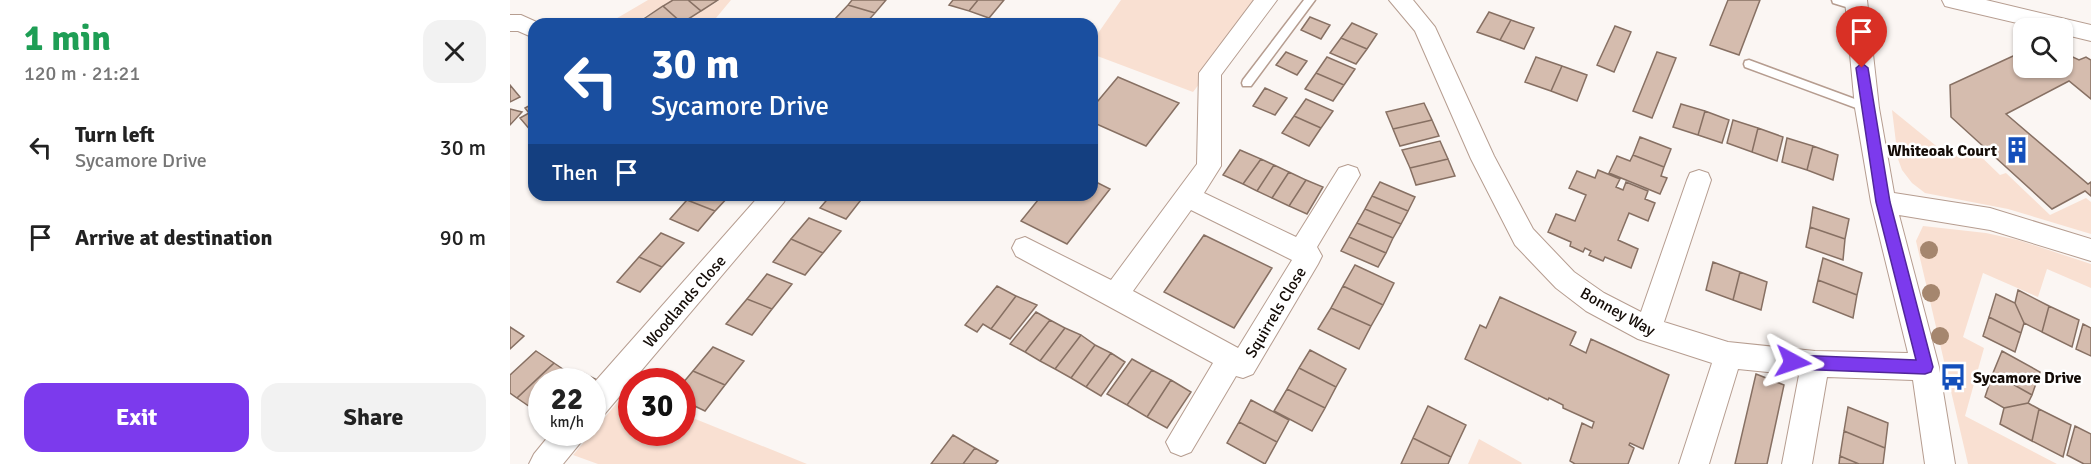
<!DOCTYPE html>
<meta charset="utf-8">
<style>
:root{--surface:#fff;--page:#f2f2f2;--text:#222;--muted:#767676;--accent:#7c3aed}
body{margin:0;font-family:Signika,sans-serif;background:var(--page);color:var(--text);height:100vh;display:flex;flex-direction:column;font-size:22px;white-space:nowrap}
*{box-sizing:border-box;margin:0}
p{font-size:20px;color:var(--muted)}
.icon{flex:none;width:33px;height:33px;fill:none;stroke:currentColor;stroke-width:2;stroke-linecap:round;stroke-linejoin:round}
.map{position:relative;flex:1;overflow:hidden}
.sheet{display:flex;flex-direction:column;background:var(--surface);width:510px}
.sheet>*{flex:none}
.top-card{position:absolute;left:18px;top:18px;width:570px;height:183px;border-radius:18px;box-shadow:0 2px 4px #0004;background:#1a4fa0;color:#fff;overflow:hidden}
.fabs{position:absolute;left:1503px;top:18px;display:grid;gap:12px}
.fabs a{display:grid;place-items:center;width:60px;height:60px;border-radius:12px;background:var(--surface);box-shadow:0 2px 4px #0004;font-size:30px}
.speed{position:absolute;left:18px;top:368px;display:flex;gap:12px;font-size:30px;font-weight:700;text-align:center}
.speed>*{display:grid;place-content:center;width:78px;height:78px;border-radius:50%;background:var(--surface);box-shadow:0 2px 4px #0004;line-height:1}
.speed small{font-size:15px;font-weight:400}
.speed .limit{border:9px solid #d22;background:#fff;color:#111}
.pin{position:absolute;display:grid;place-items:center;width:51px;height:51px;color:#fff;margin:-62px -26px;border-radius:50% 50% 50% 0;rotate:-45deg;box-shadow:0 0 6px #0007}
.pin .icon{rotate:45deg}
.me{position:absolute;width:66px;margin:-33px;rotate:95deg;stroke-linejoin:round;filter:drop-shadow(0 0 4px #0008)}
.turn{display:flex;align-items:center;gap:21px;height:126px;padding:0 24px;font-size:27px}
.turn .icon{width:78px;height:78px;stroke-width:2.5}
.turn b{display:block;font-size:42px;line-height:51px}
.then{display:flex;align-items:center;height:57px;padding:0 24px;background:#0003;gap:12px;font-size:22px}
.round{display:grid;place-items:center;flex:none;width:63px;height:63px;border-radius:18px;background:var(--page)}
.overview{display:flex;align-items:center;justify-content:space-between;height:102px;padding:0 24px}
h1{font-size:36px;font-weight:700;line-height:45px;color:#1e9e55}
.button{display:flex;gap:12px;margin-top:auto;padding:12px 24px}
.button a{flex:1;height:69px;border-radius:18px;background:var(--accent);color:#fff;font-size:24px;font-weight:700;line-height:69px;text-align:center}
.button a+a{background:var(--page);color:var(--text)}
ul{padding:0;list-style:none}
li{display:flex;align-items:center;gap:18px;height:90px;padding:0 24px}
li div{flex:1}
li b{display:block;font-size:22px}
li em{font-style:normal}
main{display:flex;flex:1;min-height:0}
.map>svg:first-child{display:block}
.green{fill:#f9e0d2}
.building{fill:#d5bcae;stroke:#877063;stroke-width:1.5}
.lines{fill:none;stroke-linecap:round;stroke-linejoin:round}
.lane-casing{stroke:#b69d90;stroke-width:3}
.street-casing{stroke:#b69d90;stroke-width:2}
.lane{fill:#fff;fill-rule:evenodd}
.street{fill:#fff;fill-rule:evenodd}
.tree{fill:#a5866e}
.route{fill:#7c3aed;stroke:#51269a;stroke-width:1.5}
.labels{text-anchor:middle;stroke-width:5;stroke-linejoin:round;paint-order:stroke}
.poi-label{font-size:16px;font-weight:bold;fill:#130b06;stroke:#fff;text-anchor:end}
.street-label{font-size:16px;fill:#130b06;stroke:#fff}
</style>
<main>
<section class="sheet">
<div class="overview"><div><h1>1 min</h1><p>120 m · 21:21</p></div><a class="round"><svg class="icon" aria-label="close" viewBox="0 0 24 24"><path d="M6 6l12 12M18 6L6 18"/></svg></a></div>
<ul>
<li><svg class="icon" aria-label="left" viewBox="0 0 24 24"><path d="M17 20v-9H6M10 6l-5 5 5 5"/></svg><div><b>Turn left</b><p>Sycamore Drive</p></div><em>30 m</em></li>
<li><svg class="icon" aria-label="arrive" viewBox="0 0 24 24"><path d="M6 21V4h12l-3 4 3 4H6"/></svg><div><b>Arrive at destination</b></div><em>90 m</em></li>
</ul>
<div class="button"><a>Exit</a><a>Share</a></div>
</section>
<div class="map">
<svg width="1581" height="464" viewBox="0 0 1581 464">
<rect width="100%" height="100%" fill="#fbf6f3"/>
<path class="green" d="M 138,0 L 163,0 L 134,17 L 141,24 L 97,24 Z
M 210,0 L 221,0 L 201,24 L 171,24 Z
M 611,0 L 754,0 L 683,92 L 582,54 L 582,42 Z
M 1382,110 L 1441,158 L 1462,148 L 1490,175 L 1496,173 L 1540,215 L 1576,198 L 1581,202 L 1581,234 L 1498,209 L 1415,193 L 1402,183 L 1392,170 L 1388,159 Z
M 1413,226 L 1476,233 L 1508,240 L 1581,264 L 1581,288 L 1537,269 L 1528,297 L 1473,273 L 1453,337 L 1474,348 L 1455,416 L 1547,464 L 1458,464 L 1406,241 Z
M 117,391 L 121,393 L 122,432 L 172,432 L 173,414 L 297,464 L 88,464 L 63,455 Z
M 969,439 L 1012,463 L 1011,464 L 958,464 Z"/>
<path class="building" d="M 163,0 L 178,0 L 191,11 L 172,23 L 153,6 Z
M 178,0 L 208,0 L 191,11 Z
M 342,0 L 376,0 L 365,13 L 338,5 Z
M 443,0 L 468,0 L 459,11 L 439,5 Z
M 468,0 L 494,0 L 479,18 L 459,11 Z
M 1218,0 L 1250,0 L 1229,55 L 1200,45 Z
M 338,5 L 365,13 L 355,24 L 340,24 L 325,19 Z
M 153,6 L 172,23 L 142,24 L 135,18 Z
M 979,12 L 1001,20 L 990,40 L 967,32 Z
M 800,17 L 820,25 L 811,39 L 791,30 Z
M 1001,20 L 1024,28 L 1014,49 L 990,40 Z
M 842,23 L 867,34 L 857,49 L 831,38 Z
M 1105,26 L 1121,32 L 1104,72 L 1087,65 Z
M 831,38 L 857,49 L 846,64 L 820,53 Z
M 1514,51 L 1514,68 L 1552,68 L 1552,52 L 1569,60 L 1576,57 L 1581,60 L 1581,99 L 1559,81 L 1496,114 L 1578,184 L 1581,182 L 1581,196 L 1575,191 L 1542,209 L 1441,117 L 1440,85 Z
M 776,52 L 797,61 L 787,75 L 766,65 Z
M 1147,52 L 1166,58 L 1142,118 L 1123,111 Z
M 817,57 L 845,69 L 834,85 L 806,73 Z
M 1026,57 L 1052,66 L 1041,91 L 1015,82 Z
M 1052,66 L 1077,75 L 1067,101 L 1041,91 Z
M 806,73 L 834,85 L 823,101 L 795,89 Z
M 608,77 L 669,103 L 636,146 L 582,122 L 582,108 Z
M 0,85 L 10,97 L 0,102 Z
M 755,88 L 777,98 L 765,115 L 743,106 Z
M 796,99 L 823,111 L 811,128 L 784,116 Z
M 24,103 L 24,130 L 21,131 L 10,118 L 19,113 L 15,108 Z
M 914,103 L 922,120 L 883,129 L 876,112 Z
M 1171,104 L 1195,111 L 1188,135 L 1163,127 Z
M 0,109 L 12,112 L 0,125 Z
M 1195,111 L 1219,120 L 1212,143 L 1188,135 Z
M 784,116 L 811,128 L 799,146 L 772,133 Z
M 922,120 L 929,136 L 890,146 L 883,129 Z
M 1223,120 L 1248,128 L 1242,152 L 1217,143 Z
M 1248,128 L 1273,137 L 1267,161 L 1242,152 Z
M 1130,137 L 1161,149 L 1154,167 L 1123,155 Z
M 1277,138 L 1303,146 L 1297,170 L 1272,162 Z
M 930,141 L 938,159 L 900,168 L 892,150 Z
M 1303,146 L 1328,155 L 1323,180 L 1297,170 Z
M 730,150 L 751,159 L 733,184 L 713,175 Z
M 1123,155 L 1154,167 L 1151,176 L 1157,178 L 1150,194 L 1099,173 L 1107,156 L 1120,161 Z
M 751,159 L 764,165 L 747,191 L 733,184 Z
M 938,159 L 945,176 L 906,185 L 900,168 Z
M 764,165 L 779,172 L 762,198 L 747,191 Z
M 1088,170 L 1110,179 L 1106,187 L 1113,190 L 1116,182 L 1138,191 L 1135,199 L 1145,203 L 1138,221 L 1119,213 L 1108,240 L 1128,249 L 1121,268 L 1095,257 L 1093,261 L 1079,255 L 1081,251 L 1075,248 L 1073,252 L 1060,246 L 1061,242 L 1038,232 L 1046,214 L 1065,221 L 1076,195 L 1059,188 L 1067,171 L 1085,178 Z
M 779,172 L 796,180 L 779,206 L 762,198 Z
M 582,180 L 600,189 L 557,244 L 511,221 L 532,195 L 582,195 Z
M 796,180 L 813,187 L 797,214 L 779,206 Z
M 870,182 L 905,197 L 898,211 L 862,196 Z
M 181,195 L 220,195 L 205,211 L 177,200 Z
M 321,195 L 352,195 L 354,196 L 336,219 L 310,208 Z
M 862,196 L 898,211 L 891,224 L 855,209 Z
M 177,200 L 205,211 L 188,231 L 160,219 Z
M 1303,207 L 1339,219 L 1335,239 L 1300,227 Z
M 855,209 L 891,224 L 883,238 L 847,223 Z
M 299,218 L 331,231 L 313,253 L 281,239 Z
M 847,223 L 883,238 L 876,253 L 839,237 Z
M 1300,227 L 1335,239 L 1333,260 L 1296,247 Z
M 151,233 L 174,243 L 152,267 L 129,257 Z
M 694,235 L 762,268 L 724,328 L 654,292 Z
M 839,237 L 876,253 L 868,267 L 831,251 Z
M 281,239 L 313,253 L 295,275 L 263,262 Z
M 129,257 L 152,267 L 130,292 L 107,282 Z
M 1313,258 L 1352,273 L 1347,295 L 1308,280 Z
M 1203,262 L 1230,272 L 1223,300 L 1196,290 Z
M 845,265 L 884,283 L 873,305 L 833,286 Z
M 1230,272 L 1257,282 L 1251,310 L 1223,300 Z
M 257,274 L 282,284 L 262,309 L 237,299 Z
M 1308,280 L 1347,295 L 1343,318 L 1303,302 Z
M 487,286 L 506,296 L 481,329 L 473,324 L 467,332 L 455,325 Z
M 833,286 L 873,305 L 861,326 L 821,308 Z
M 1508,290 L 1539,306 L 1532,332 L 1514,323 L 1505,303 Z
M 1486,294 L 1505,303 L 1514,323 L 1511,333 L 1479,317 Z
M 506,296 L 527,305 L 500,339 L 481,329 Z
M 990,297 L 1066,332 L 1060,345 L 1076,353 L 1081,339 L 1159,375 L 1133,449 L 1120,443 L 1119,445 L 1124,448 L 1118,464 L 1065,464 L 1060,461 L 1072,423 L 1082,428 L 1084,422 L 1053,408 L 1053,405 L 1039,398 L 1038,400 L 955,359 L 970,325 L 976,328 Z
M 237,299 L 262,309 L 242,335 L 216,324 Z
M 1539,306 L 1569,320 L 1562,347 L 1532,332 Z
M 821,308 L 861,326 L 849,349 L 808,329 Z
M 526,312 L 540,320 L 515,352 L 500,344 Z
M 1479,317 L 1511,333 L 1505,352 L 1473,336 Z
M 540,320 L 555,328 L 530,361 L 515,352 Z
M 1573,324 L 1581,328 L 1581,356 L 1566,349 Z
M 0,327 L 14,336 L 0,349 Z
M 555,328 L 571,335 L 545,369 L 530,361 Z
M 571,335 L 585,345 L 561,378 L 545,369 Z
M 585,345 L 601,353 L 576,387 L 561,378 Z
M 203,347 L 234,361 L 215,385 L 183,371 Z
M 800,350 L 836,369 L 826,387 L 789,368 Z
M 26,351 L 44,363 L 7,398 L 0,393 L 0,375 Z
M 1492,351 L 1530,372 L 1522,395 L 1483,373 Z
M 601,353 L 615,362 L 591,396 L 576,387 Z
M 622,359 L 642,370 L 617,405 L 597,394 Z
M 44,363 L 63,376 L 57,381 L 32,381 L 32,406 L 26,411 L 7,398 Z
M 789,368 L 826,387 L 815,408 L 777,389 Z
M 642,370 L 661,380 L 637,417 L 617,405 Z
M 183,371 L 215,385 L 195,411 L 172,400 L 172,384 Z
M 73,373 L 87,380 L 82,385 L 82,381 L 66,381 Z
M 1483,373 L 1522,395 L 1518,403 L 1494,408 L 1475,397 Z
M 1246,374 L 1274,385 L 1257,464 L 1225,464 Z
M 661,380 L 681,392 L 657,428 L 637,417 Z
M 777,389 L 815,408 L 802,431 L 764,411 Z
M 741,400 L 779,420 L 767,442 L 729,422 Z
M 1518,403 L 1529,409 L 1522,441 L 1490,424 L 1494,408 Z
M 918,406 L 956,425 L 941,457 L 903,438 Z
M 1338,407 L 1378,423 L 1375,448 L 1334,431 Z
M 1529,409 L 1561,425 L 1553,457 L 1522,441 Z
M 729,422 L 767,442 L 755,464 L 717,443 Z
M 1565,426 L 1581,434 L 1581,464 L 1574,464 L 1557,455 Z
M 1334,431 L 1375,448 L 1373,464 L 1349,464 L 1330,456 Z
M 443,435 L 465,448 L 453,464 L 421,464 Z
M 903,438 L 941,457 L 938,464 L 891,464 Z
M 465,448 L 488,461 L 485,464 L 453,464 Z
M 1330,456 L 1349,464 L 1329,464 Z"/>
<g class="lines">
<defs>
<path id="lane" d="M 794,0 L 805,0 L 741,86 L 733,86 L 732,83 L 733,80 Z
M 1322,0 L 1339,0 L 1350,3 L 1351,6 L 1346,10 L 1323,3 Z
M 1239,60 L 1361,105 L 1362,108 L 1357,112 L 1235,67 L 1234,64 L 1235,61 Z"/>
<path id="street" d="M 744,0 L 767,0 L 711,75 L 711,166 L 694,193 L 786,237 L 829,168 L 838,165 L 847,168 L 850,175 L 807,247 L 812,256 L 808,264 L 743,374 L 733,378 L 726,376 L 681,452 L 671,456 L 661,452 L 656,442 L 703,363 L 506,256 L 502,248 L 506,240 L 515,237 L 601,280 L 687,164 L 689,73 ZM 681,210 L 782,260 L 728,348 L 623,291 Z
M 879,0 L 903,0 L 925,27 L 984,156 L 1023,229 L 1064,272 L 1094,293 L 1131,312 L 1177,180 L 1180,173 L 1189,170 L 1198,173 L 1201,180 L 1154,322 L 1218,342 L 1305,351 L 1398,353 L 1361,202 L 1345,108 L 1335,0 L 1357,0 L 1369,108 L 1384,193 L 1480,208 L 1581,239 L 1581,261 L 1480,230 L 1389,215 L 1429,367 L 1445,464 L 1415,464 L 1403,380 L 1317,377 L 1302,464 L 1272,464 L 1289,375 L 1228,369 L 1199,464 L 1169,464 L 1202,363 L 1128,339 L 1076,311 L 1046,288 L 1005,245 L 961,159 L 905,31 Z
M 1432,0 L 1476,0 L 1581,25 L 1581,41 L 1552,34 L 1552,28 L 1528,28 L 1443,8 L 1435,6 Z
M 0,15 L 11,15 L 31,24 L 24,24 L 24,38 L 8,31 L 0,31 Z
M 250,195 L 277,195 L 274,202 L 92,417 L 82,421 L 82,385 Z
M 42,432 L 75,432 L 71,442 L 53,464 L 19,464 L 24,454 Z"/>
</defs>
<use href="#lane" class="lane-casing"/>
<use href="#street" class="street-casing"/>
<use href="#lane" class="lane"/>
<use href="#street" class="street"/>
</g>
<g class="tree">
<circle cx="1419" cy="250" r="9"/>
<circle cx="1421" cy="293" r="9"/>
<circle cx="1430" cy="336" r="9"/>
</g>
<path class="route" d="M 1352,63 L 1358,68 L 1380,202 L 1423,367 L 1421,372 L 1415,374 L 1283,369 L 1278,367 L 1276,362 L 1278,357 L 1283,355 L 1406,360 L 1366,202 L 1346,68 Z"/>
<defs>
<symbol id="building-bare" viewBox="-9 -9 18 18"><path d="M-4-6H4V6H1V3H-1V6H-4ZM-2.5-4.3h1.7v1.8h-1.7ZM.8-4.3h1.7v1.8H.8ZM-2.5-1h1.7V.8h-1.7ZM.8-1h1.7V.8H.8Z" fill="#144fbb" stroke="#fff" stroke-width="2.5" paint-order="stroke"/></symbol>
<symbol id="bus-bare" viewBox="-9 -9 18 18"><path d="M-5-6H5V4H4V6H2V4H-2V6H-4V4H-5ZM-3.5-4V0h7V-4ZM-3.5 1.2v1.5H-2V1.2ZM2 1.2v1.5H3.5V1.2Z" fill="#144fbb" stroke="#fff" stroke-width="2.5" paint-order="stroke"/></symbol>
</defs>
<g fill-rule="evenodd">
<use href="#building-bare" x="1488" y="131" width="38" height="38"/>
<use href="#bus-bare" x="1424" y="358" width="38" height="38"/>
</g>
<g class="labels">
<g class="poi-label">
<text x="1487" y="156">Whiteoak Court</text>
<text x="1463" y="383" text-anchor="start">Sycamore Drive</text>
</g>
<g class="street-label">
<text transform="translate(174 301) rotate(-49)" y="6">Woodlands Close</text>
<text transform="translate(1108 311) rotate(29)" y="6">Bonney Way</text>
<text transform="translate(765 312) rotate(-59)" y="6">Squirrels Close</text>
</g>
</g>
</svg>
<div class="fabs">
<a><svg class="icon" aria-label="search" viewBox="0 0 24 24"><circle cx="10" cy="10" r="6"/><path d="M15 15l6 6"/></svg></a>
</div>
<div class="speed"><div>22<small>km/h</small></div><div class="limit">30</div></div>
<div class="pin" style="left:1352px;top:68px;background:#d93025"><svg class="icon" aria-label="arrive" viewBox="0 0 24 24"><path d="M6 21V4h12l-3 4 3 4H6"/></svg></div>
<svg class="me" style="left:1283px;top:362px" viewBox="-20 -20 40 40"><path d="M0-17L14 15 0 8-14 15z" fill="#7c3aed" stroke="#fff" stroke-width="4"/></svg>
<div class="top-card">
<div class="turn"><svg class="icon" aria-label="left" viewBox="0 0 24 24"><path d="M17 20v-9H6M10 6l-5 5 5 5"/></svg><div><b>30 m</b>Sycamore Drive</div></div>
<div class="then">Then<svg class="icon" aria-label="arrive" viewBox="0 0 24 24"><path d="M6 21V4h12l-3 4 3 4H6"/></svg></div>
</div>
</div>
</main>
